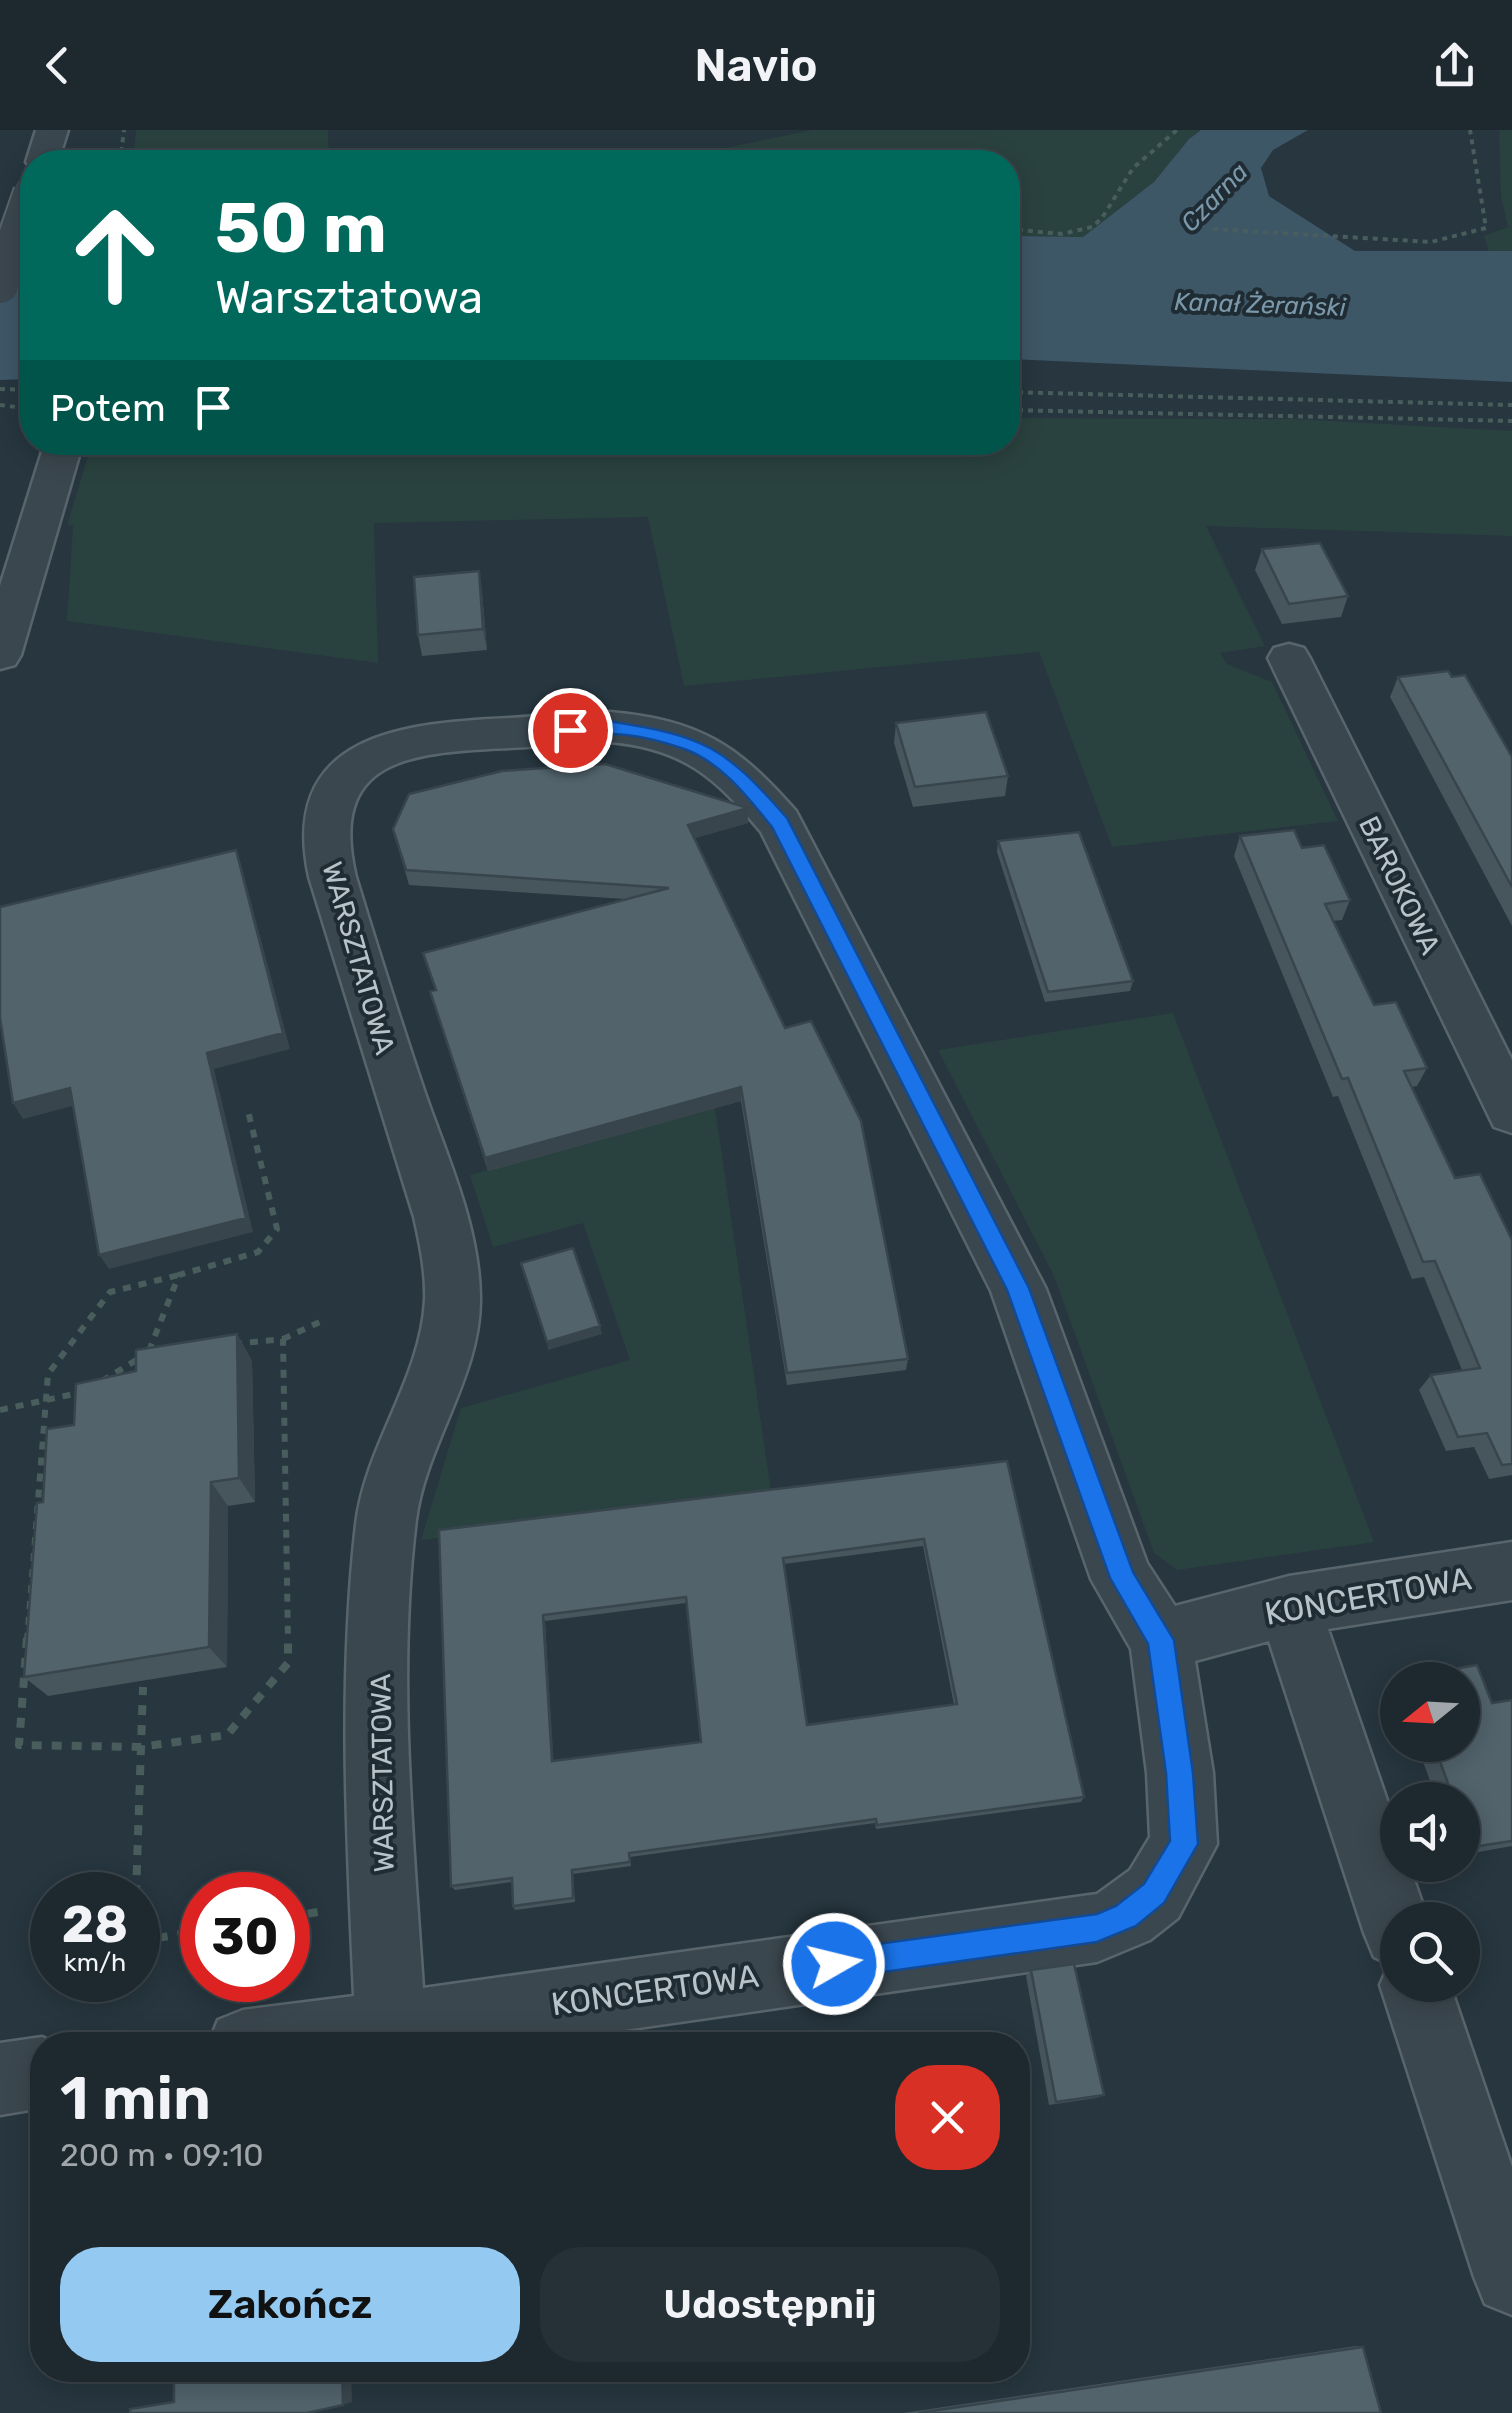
<!DOCTYPE html>
<html lang="pl">
<meta charset="utf-8">
<style>
:root{--surface:#1d282f;--page:#253037;--text:#f1f3f6;--muted:#a0a6aa;--line:#3b444b;--accent:#94caf2}
body{margin:0;font-family:Rubik,sans-serif;background:var(--page);color:var(--text);height:100vh;display:flex;flex-direction:column;font-size:38px;white-space:nowrap}
*{box-sizing:border-box;margin:0}
p{font-size:32px;color:var(--muted)}
.icon{flex:none;width:55px;height:55px;fill:none;stroke:currentColor;stroke-width:2;stroke-linecap:round;stroke-linejoin:round}
.map{position:relative;flex:1;overflow:hidden}
.drawer{position:absolute;left:30px;top:1902px;width:1000px;height:350px;display:flex;flex-direction:column;background:var(--surface);border-radius:40px;box-shadow:0 5px 25px #0003,0 0 0 2px var(--line)}
.drawer>*{flex:none}
.top-card{position:absolute;left:20px;top:20px;width:1000px;height:305px;border-radius:40px;box-shadow:0 5px 25px #0003,0 0 0 2px var(--line);background:#00695c;color:#fff;overflow:hidden}
.needle{width:65px;rotate:252deg}
.controls{position:absolute;left:1380px;top:1532px;display:grid;gap:20px}
.controls a{display:grid;place-items:center;width:100px;height:100px;border-radius:50%;background:var(--surface);box-shadow:0 5px 25px #0003,0 0 0 2px var(--line);font-size:50px}
.speed{position:absolute;left:30px;top:1742px;display:flex;gap:20px;font-size:50px;font-weight:700;text-align:center}
.speed>*{display:grid;place-content:center;width:130px;height:130px;border-radius:50%;background:var(--surface);box-shadow:0 5px 25px #0003,0 0 0 2px var(--line);line-height:1}
.speed small{font-size:25px;font-weight:400}
.speed .limit{border:15px solid #d22;background:#fff;color:#111}
.pin{position:absolute;display:grid;place-items:center;width:85px;height:85px;color:#fff;margin:-42px;border:5px solid #fff;border-radius:50%;box-shadow:0 2px 10px #0007}
.me{position:absolute;width:110px;margin:-55px;rotate:82deg;stroke-linejoin:round;filter:drop-shadow(0 0 8px #0008)}
.turn{display:flex;align-items:center;gap:35px;height:210px;padding:0 30px;font-size:45px}
.turn .icon{width:130px;height:130px;stroke-width:2.5}
.turn b{display:block;font-size:70px;line-height:85px}
.then{display:flex;align-items:center;height:95px;padding:0 30px;background:#0003;gap:20px;font-size:38px}
.round{display:grid;place-items:center;flex:none;width:105px;height:105px;border-radius:40px;background:var(--page)}
.summary{display:flex;align-items:center;justify-content:space-between;height:170px;padding:0 30px}
h1{font-size:60px;font-weight:600;line-height:75px}
.action{display:flex;gap:20px;margin-top:auto;padding:20px 30px}
.action a{flex:1;height:115px;border-radius:40px;background:var(--accent);color:#111;font-size:40px;font-weight:600;line-height:115px;text-align:center}
.action a+a{background:var(--page);color:var(--text)}
header{display:flex;justify-content:space-between;align-items:center;height:130px;padding:0 30px;background:var(--surface);font-size:45px;font-weight:600}
.map>svg:first-child{display:block}
.green{fill:#2a423f}
.water{fill:#3e5767}
.lines{fill:none;stroke-linecap:round;stroke-linejoin:round}
.minor-casing{stroke:#59656c;stroke-width:5}
.path-far2{stroke:#495e5c;stroke-width:4;stroke-dasharray:5 5;stroke-linecap:butt}
.path-far1{stroke:#495e5c;stroke-width:6;stroke-dasharray:8 8;stroke-linecap:butt}
.path{stroke:#495e5c;stroke-width:8;stroke-dasharray:10 10;stroke-linecap:butt}
.minor{fill:#3b474f;fill-rule:evenodd}
.minor-bridge-casing{stroke:#59656c;stroke-width:40;stroke-linecap:butt}
.minor-bridge{stroke:#3b474f;stroke-width:36}
.wall{fill:#47555d;fill-rule:evenodd}
.shaded-wall{fill:#39454c}
.building{fill:#52636c;stroke:#39454c;stroke-width:2.5;fill-rule:evenodd}
.route{fill:#1a73e8;stroke:#114b97;stroke-width:2.5}
.labels{text-anchor:middle;stroke-width:8;stroke-linejoin:round;paint-order:stroke}
.far-water-label{font-size:25px;font-style:italic;fill:#7a98aa;stroke:#202c34}
.street-label{font-size:28px;fill:#b8c2c9;stroke:#202c34}
.near-street-label{font-size:32px;fill:#b8c2c9;stroke:#202c34}
</style>
<header><svg class="icon" aria-label="back" viewBox="0 0 24 24"><path d="M15 5l-7 7 7 7"/></svg>Navio<svg class="icon" aria-label="share" viewBox="0 0 24 24"><path d="M12 15V3M7 8l5-5 5 5M5 13v7h14v-7"/></svg></header>
<div class="map">
<svg width="1512" height="2283" viewBox="0 0 1512 2283">
<rect width="100%" height="100%" fill="#27363f"/>
<path class="green" d="M 136,0 L 328,0 L 329,32 L 133,32 Z
M 812,0 L 1201,0 L 1189,9 L 1154,52 L 1083,107 L 1008,106 L 1008,32 L 657,32 Z
M 1499,0 L 1512,0 L 1512,121 L 1489,121 L 1484,106 L 1508,97 L 1501,66 Z
M 1008,288 L 1294,289 L 1512,301 L 1512,406 L 1206,396 L 1265,516 L 1220,523 L 1227,534 L 1272,552 L 1338,691 L 1112,717 L 1039,522 L 684,556 L 648,387 L 374,393 L 378,533 L 67,491 L 73,396 L 67,395 L 92,313 L 1008,312 Z
M 1173,883 L 1374,1412 L 1177,1440 L 1154,1423 L 1054,1146 L 938,920 Z
M 715,978 L 772,1368 L 421,1410 L 461,1278 L 630,1230 L 583,1093 L 493,1117 L 470,1045 Z"/>
<path class="water" d="M 1201,0 L 1308,0 L 1273,20 L 1261,38 L 1269,66 L 1355,121 L 1512,121 L 1512,252 L 1008,229 L 1008,106 L 1083,107 L 1154,52 L 1189,9 Z
M 32,111 L 32,249 L 0,250 L 0,113 Z"/>
<g class="lines">
<defs>
<path id="minor" d="M 36,0 L 68,0 L 58,32 L 32,32 L 32,39 L 26,32 Z
M 45,312 L 83,312 L 21,525 L 15,535 L 0,539 L 0,456 Z
M 1289,514 L 1304,518 L 1310,528 L 1512,930 L 1512,1003 L 1494,997 L 1268,528 L 1274,518 Z
M 610,582 C 700,590 738,615 796,681 L 1046,1159 L 1147,1433 L 1175,1476 L 1289,1446 L 1512,1412 L 1512,1470 L 1328,1499 L 1398,1702 L 1398,1735 L 1409,1735 L 1428,1790 L 1398,1790 L 1398,1855 L 1450,1855 L 1512,2037 L 1512,2185 L 1485,2174 L 1474,2147 L 1380,1855 L 1389,1834 L 1374,1827 L 1364,1803 L 1269,1511 L 1195,1531 L 1213,1643 L 1217,1714 L 1178,1788 L 1150,1810 L 1097,1832 L 520,1915 L 208,1915 L 218,1890 L 243,1880 L 354,1866 C 347,1710 338,1551 356,1394 C 365,1316 421,1249 425,1170 C 426,1142 420,1114 414,1087 L 309,747 C 278,604 403,593 510,588 C 543,586 577,582 610,582 ZM 610,612 C 684,619 715,647 761,702 L 991,1161 L 1091,1449 L 1131,1519 L 1147,1643 L 1150,1707 L 1130,1740 L 1097,1764 L 423,1858 C 413,1704 397,1544 416,1390 C 426,1313 482,1245 480,1166 C 479,1096 448,1029 425,963 C 401,892 378,819 356,747 C 327,625 415,623 509,618 C 542,617 576,612 610,612 Z
M 42,1907 L 60,1915 L 42,1915 L 42,1978 L 0,1985 L 0,1913 Z"/>
</defs>
<use href="#minor" class="minor-casing"/>
<path class="path-far2" d="M 120,32 L 124,0
M 1008,99 L 1062,104 L 1092,97 L 1102,88 L 1133,38 L 1177,0
M 1213,99 L 1431,112 L 1486,98 L 1470,0
M 0,259 L 32,260
M 1008,262 L 1512,275
M 0,275 L 32,279
M 1008,280 L 1512,291"/>
<path class="path-far1" d="M 283,1209 L 322,1191
M 234,1214 L 283,1209 L 288,1511
M 149,1221 L 179,1145 L 258,1122 L 277,1099 L 247,977
M 102,1251 L 143,1226
M 0,1280 L 83,1262
M 27,1511 L 48,1244 L 110,1162 L 179,1145"/>
<path class="path" d="M 27,1508 L 19,1615 L 140,1617 L 227,1605 L 288,1533 L 288,1508
M 136,1765 L 143,1557
M 288,1787 L 318,1782
M 138,1811 L 202,1801"/>
<use href="#minor" class="minor"/>
<defs>
<path id="minor-bridge" d="M 0,155 L 32,63"/>
</defs>
<use href="#minor-bridge" class="minor-bridge-casing"/>
<use href="#minor-bridge" class="minor-bridge"/>
</g>
<path class="wall" d="M 1262,419 L 1348,466 L 1341,487 L 1282,494 L 1255,440 Z
M 479,441 L 482,462 L 487,520 L 422,526 L 418,505 Z
M 1398,547 L 1452,547 L 1512,627 L 1512,796 L 1390,567 Z
M 896,593 L 1008,646 L 1005,666 L 913,677 L 894,613 Z
M 748,693 L 694,708 L 908,1229 L 906,1240 L 787,1255 L 741,971 L 488,1041 L 434,875 L 430,861 L 435,860 L 423,823 L 625,769 L 409,755 L 393,699 Z
M 1240,706 L 1350,770 L 1342,790 L 1333,791 L 1374,875 L 1427,938 L 1417,956 L 1412,957 L 1455,1048 L 1512,1110 L 1512,1345 L 1489,1349 L 1474,1317 L 1446,1321 L 1419,1260 L 1431,1245 L 1462,1240 L 1424,1147 L 1412,1149 L 1338,966 L 1333,967 L 1234,726 Z
M 998,711 L 1133,851 L 1130,861 L 1045,872 L 997,722 Z
M 237,1204 L 252,1231 L 255,1372 L 228,1376 L 227,1537 L 48,1566 L 24,1547 L 43,1372 L 74,1295 Z
M 1007,1331 L 1084,1667 L 1081,1672 L 876,1699 L 875,1693 L 630,1727 L 631,1736 L 573,1744 L 575,1772 L 515,1780 L 513,1776 L 512,1752 L 455,1760 L 451,1756 L 439,1400 ZM 923,1416 L 954,1575 L 807,1595 L 784,1434 ZM 686,1473 L 701,1612 L 553,1631 L 545,1491 Z
M 1477,1535 L 1492,1573 L 1512,1570 L 1512,1716 L 1462,1725 L 1462,1670 L 1437,1670 L 1417,1615 L 1462,1615 L 1462,1550 L 1405,1550 L 1408,1547 Z
M 1031,1840 L 1104,1965 L 1096,1968 L 1049,1975 L 1026,1846 Z
M 1356,2216 L 1363,2217 L 1381,2283 L 903,2283 Z"/>
<path class="shaded-wall" d="M 479,441 L 482,462 L 487,520 L 483,499 Z
M 748,678 L 748,693 L 689,710 L 688,695 Z
M 236,720 L 242,738 L 290,919 L 214,939 L 253,1102 L 109,1139 L 99,1125 L 207,923 Z
M 741,957 L 741,971 L 488,1041 L 485,1028 Z
M 70,958 L 80,974 L 23,989 L 13,973 Z
M 600,1196 L 602,1204 L 548,1220 L 547,1212 Z
M 237,1204 L 252,1231 L 255,1372 L 239,1348 Z
M 211,1352 L 228,1376 L 227,1537 L 209,1517 Z
M 543,1485 L 545,1491 L 554,1636 L 552,1631 Z
M 342,2240 L 351,2240 L 352,2272 L 343,2275 Z"/>
<path class="building" d="M 1320,413 L 1348,466 L 1289,474 L 1262,419 Z
M 479,441 L 483,499 L 418,505 L 414,447 Z
M 1448,541 L 1452,547 L 1465,545 L 1512,627 L 1512,757 L 1398,547 Z
M 986,582 L 1008,646 L 915,657 L 896,593 Z
M 605,634 L 748,678 L 688,695 L 785,898 L 811,891 L 861,991 L 908,1229 L 787,1243 L 741,957 L 485,1028 L 430,861 L 436,860 L 423,823 L 669,758 L 406,740 L 393,699 L 409,664 L 502,641 Z
M 1294,700 L 1302,718 L 1324,715 L 1350,770 L 1325,774 L 1374,875 L 1396,872 L 1427,938 L 1404,941 L 1455,1048 L 1480,1044 L 1512,1110 L 1512,1334 L 1502,1335 L 1487,1303 L 1458,1307 L 1431,1245 L 1480,1238 L 1435,1131 L 1423,1132 L 1348,948 L 1342,949 L 1240,706 Z
M 1079,702 L 1133,851 L 1048,862 L 998,711 Z
M 236,720 L 283,903 L 207,923 L 246,1088 L 99,1125 L 70,958 L 13,973 L 0,888 L 0,777 Z
M 573,1118 L 600,1196 L 547,1212 L 521,1133 Z
M 237,1204 L 239,1348 L 211,1352 L 209,1517 L 24,1547 L 37,1373 L 43,1372 L 47,1299 L 74,1295 L 76,1254 L 136,1241 L 136,1220 Z
M 1007,1331 L 1084,1667 L 877,1695 L 876,1689 L 629,1723 L 630,1732 L 572,1740 L 573,1768 L 513,1776 L 512,1748 L 451,1756 L 439,1400 ZM 924,1409 L 957,1574 L 807,1595 L 783,1428 ZM 686,1467 L 701,1612 L 552,1631 L 543,1485 Z
M 1477,1535 L 1492,1573 L 1512,1570 L 1512,1711 L 1472,1717 L 1462,1692 L 1462,1670 L 1454,1670 L 1434,1615 L 1462,1615 L 1462,1550 L 1410,1550 L 1408,1547 Z
M 1074,1834 L 1104,1965 L 1056,1972 L 1031,1840 Z
M 1363,2217 L 1381,2283 L 918,2283 Z
M 174,2240 L 342,2240 L 343,2275 L 307,2283 L 130,2283 L 130,2279 L 174,2272 Z"/>
<path class="route" d="M 608,591 C 704,606 723,615 787,688 L 1029,1158 L 1133,1442 L 1174,1510 L 1193,1643 L 1198,1714 L 1164,1773 L 1136,1796 L 1097,1812 L 834,1849 L 824,1844 L 819,1834 L 824,1824 L 834,1820 L 1097,1784 L 1116,1776 L 1144,1754 L 1170,1711 L 1166,1643 L 1148,1514 L 1110,1448 L 1007,1160 L 772,697 C 748,668 724,635 687,620 C 662,611 631,603 604,604 C 589,604 571,610 560,600 L 570,593 Z"/>
<g class="labels">
<g class="far-water-label">
<text transform="translate(1214 67) rotate(-46)" y="9">Czarna</text>
<text transform="translate(1260 174) rotate(2)" y="9">Kanał Żerański</text>
</g>
<g class="street-label">
<text transform="translate(1400 755) rotate(64)" y="10">BAROKOWA</text>
<text transform="translate(359 828) rotate(74)" y="10">WARSZTATOWA</text>
<text transform="translate(382 1643) rotate(-91)" y="10">WARSZTATOWA</text>
</g>
<g class="near-street-label">
<text transform="translate(1368 1466) rotate(-10)" y="11">KONCERTOWA</text>
<text transform="translate(655 1860) rotate(-8)" y="11">KONCERTOWA</text>
</g>
</g>
</svg>
<div class="controls">
<a><svg class="needle" viewBox="-14 -14 28 28"><path d="M0-13l5 13h-10z" fill="#e53935"/><path d="M0 13l5-13h-10z" fill="#a0a6aa"/></svg></a>
<a><svg class="icon" aria-label="sound" viewBox="0 0 24 24"><path d="M4 9h4l5-4v14l-5-4H4zM17 9q2 3 0 6"/></svg></a>
<a><svg class="icon" aria-label="search" viewBox="0 0 24 24"><circle cx="10" cy="10" r="6"/><path d="M15 15l6 6"/></svg></a>
</div>
<div class="speed"><div>28<small>km/h</small></div><div class="limit">30</div></div>
<div class="pin" style="left:570px;top:600px;background:#d93025"><svg class="icon" aria-label="arrive" viewBox="0 0 24 24"><path d="M6 21V4h12l-3 4 3 4H6"/></svg></div>
<svg class="me" style="left:834px;top:1834px" viewBox="-20 -20 40 40"><circle r="17" fill="#1a73e8" stroke="#fff" stroke-width="3"/><path d="M0-11L8 9 0 5-8 9z" fill="#fff"/></svg>
<div class="top-card">
<div class="turn"><svg class="icon" aria-label="ahead" viewBox="0 0 24 24"><path d="M12 20V5M6 11l6-6 6 6"/></svg><div><b>50 m</b>Warsztatowa</div></div>
<div class="then">Potem<svg class="icon" aria-label="arrive" viewBox="0 0 24 24"><path d="M6 21V4h12l-3 4 3 4H6"/></svg></div>
</div>
<section class="drawer">
<div class="summary"><div><h1>1 min</h1><p>200 m · 09:10</p></div><a class="round" style="background:#d93025;color:#fff"><svg class="icon" aria-label="close" viewBox="0 0 24 24"><path d="M6 6l12 12M18 6L6 18"/></svg></a></div>
<div class="action"><a>Zakończ</a><a>Udostępnij</a></div>
</section>
</div>
